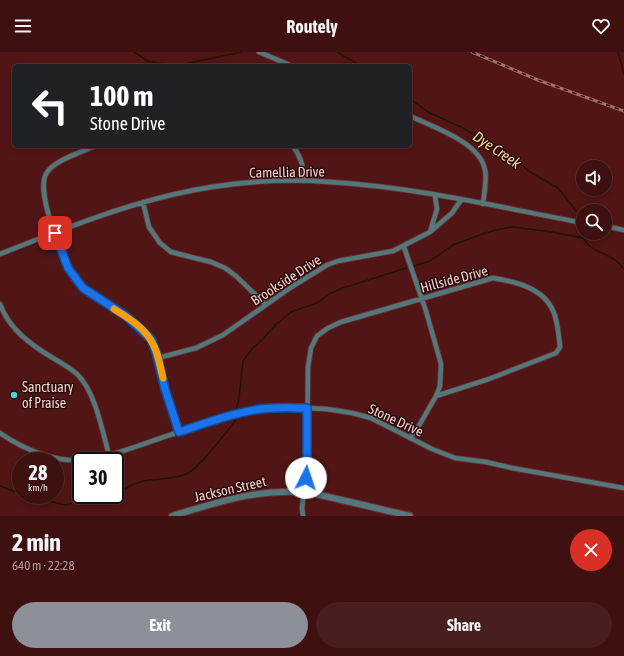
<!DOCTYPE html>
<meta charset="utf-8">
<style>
:root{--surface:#3e1010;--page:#491e1e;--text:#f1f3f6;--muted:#ad9d9f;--line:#573030;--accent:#8c9099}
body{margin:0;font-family:"Asap Condensed",sans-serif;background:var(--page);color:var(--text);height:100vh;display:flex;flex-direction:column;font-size:15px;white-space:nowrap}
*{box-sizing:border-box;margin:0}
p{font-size:13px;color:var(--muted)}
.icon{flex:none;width:22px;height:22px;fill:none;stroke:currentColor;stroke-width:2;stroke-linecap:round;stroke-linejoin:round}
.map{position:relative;height:464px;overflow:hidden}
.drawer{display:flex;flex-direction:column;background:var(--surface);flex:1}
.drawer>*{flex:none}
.top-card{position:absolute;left:12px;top:12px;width:400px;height:84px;border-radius:6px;box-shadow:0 2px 6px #0003,0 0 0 1px var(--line);background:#202124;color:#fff;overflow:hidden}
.buttons{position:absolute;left:576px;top:108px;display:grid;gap:8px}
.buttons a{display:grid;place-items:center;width:36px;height:36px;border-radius:50%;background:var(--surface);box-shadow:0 2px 6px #0003,0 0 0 1px var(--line);font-size:20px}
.speed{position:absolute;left:12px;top:400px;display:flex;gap:8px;font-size:20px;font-weight:700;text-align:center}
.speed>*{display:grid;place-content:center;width:52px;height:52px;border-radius:50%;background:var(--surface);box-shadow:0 2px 6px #0003,0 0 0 1px var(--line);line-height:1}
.speed small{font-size:10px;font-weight:400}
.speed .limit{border:2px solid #111;border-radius:6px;background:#fff;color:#111}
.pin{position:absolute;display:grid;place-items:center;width:34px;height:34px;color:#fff;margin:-17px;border-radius:8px;box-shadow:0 2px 6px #0006}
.me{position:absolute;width:44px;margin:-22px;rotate:4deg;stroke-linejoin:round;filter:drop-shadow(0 0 3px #0008)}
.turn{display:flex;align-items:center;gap:14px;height:84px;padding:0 12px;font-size:18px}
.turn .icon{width:52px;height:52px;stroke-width:2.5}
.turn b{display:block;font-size:28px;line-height:34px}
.round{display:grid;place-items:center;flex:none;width:42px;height:42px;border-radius:21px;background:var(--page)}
.summary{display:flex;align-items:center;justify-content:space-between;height:68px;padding:0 12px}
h1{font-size:24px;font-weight:700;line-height:30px}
.primary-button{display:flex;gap:8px;margin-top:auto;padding:8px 12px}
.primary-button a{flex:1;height:46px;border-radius:24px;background:var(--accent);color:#fff;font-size:16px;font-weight:700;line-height:46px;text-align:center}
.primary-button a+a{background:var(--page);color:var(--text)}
header{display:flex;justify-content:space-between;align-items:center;height:52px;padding:0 12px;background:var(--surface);font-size:18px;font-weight:700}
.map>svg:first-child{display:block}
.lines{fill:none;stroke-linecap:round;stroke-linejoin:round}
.stream{stroke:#211500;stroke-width:1.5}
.minor-casing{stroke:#6c3332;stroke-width:6}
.tertiary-casing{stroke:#6c3332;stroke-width:8}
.minor{stroke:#53777b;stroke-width:4.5}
.tertiary{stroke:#53777b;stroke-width:6}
.rail-casing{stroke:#a26f6d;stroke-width:3}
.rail{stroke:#270c0b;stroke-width:1.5;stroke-dasharray:4.5;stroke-linecap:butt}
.route-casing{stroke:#114b97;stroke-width:10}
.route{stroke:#1a73e8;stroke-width:7}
.slow{stroke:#f59e0b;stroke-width:7}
.poi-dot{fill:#52cbd8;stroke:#270c0b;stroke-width:1.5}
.labels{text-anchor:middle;stroke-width:3;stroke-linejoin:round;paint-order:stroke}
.street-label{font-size:14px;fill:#f7cfcb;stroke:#270c0b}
.poi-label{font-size:14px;fill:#f7cfcb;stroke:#270c0b;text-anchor:start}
.water-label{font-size:15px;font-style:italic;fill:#f9d998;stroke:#270c0b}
</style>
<header><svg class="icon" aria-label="menu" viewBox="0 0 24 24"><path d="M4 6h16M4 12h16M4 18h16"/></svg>Routely<svg class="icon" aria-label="heart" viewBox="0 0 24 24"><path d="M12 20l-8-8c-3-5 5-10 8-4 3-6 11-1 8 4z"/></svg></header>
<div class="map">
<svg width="624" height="464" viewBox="0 0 624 464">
<rect width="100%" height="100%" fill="#521515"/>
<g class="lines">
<path class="stream" d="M 134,0 L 148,9 L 175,14
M 337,0 L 361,14
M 618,0 L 624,22
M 175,14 L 241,0
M 410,47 L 428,60 L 463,76 L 519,111 L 530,120 L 558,136 L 576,159
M 581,179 C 586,199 600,198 615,208 C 618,210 621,214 624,217
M 414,214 L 430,209 L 453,193 L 485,181 L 500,177 L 514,175 L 552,180 L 583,186
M 237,355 L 239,346 L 243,309 L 253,296 L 264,286 L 276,272 L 291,260 L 317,251 L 331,241 L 343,236 L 406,216
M 0,434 L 21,442
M 115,441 C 124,439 131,432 140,430 C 155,426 173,428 186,422 C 199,417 226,380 236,368
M 25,443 L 65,453 L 110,443"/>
<defs>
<path id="minor" d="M 259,0 L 292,14
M 410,64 C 433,75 480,90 485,118 C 487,129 484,142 483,152
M 95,94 C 82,100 52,109 46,122 C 35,142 67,221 83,237 C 104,256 134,263 151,287 C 160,301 161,321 165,336 C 169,351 175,365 179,380
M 293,94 C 302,107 303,114 304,129
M 143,150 L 149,175 L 160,191 L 171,200 L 211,210 L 225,216 L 236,224 L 266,253
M 605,174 L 624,178
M 430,180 L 452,161 L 461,148
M 404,195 L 426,259 L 441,312 L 440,334 L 436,344
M 0,202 C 56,180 112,157 171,143 C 222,131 278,126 330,130 C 415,135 499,155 583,171
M 0,252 C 9,277 31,293 53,306 C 61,311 71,316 78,323 C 96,342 102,378 109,403
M 158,306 L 196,296 L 223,283 L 290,236 L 327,213 L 338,209 L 393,199 L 430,180 L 437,157 L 435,144
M 0,381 C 23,397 56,411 85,408 C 113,404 140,393 167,384 C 192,375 217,368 242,361 L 260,357 L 279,355 L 327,357 L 352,361 L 371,366 L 432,397 L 455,406 L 486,410 L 512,416 L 624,436
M 303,464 L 302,456 L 307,413 L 308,315 L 311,296 L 317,284 L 328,276 L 341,270 L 493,226 C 518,230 547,237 555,264 C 558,274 559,285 560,295 L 556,301 L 489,327 L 436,344 L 420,372 L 410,386"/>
<path id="tertiary" d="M 172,464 C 221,449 265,434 316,442 L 410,464"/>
</defs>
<use href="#minor" class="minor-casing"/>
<use href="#tertiary" class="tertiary-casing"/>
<use href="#minor" class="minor"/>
<use href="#tertiary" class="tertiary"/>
<defs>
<path id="rail" d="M 472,0 L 538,28 L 624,59"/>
</defs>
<use href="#rail" class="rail-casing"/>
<use href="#rail" class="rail"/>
</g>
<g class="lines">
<defs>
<path id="route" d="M 55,181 L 68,216 L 83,236 L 126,264 L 151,287 L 156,300 L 165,337 L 179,380 C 206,371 233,361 261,357 C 276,355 292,356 307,356 L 307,413 L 306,426"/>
</defs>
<use href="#route" class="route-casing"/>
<use href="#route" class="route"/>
<path class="slow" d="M 114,257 C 127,265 142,274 150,287 C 158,298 160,314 163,326"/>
</g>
<circle class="poi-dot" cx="14" cy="343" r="4"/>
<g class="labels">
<g class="street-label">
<text transform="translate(287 120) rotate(-1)" y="5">Camellia Drive</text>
<text transform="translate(454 227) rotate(-15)" y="5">Hillside Drive</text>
<text transform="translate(286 228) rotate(-33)" y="5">Brookside Drive</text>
<text transform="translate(396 368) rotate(25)" y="5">Stone Drive</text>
<text transform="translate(230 437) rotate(-13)" y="5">Jackson Street</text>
</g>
<g class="poi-label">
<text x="22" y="340">Sanctuary<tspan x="22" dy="16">of Praise</tspan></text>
</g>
<g class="water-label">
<text transform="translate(497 98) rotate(34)" y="5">Dye Creek</text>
</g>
</g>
</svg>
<div class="buttons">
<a><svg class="icon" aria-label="sound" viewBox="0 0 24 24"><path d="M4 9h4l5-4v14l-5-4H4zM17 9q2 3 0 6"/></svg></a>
<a><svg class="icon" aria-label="search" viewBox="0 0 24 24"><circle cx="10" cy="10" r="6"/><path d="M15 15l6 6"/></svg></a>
</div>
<div class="speed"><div>28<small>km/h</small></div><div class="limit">30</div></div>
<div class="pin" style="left:55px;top:181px;background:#d93025"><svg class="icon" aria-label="arrive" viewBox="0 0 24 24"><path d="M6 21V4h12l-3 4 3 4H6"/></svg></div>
<svg class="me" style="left:306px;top:426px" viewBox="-20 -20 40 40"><circle r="19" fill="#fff"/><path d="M0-13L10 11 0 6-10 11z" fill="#1a73e8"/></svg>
<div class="top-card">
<div class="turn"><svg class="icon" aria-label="left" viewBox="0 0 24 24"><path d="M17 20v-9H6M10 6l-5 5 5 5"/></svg><div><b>100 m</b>Stone Drive</div></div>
</div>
</div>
<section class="drawer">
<div class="summary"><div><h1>2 min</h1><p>640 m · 22:28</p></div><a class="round" style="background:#d93025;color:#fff"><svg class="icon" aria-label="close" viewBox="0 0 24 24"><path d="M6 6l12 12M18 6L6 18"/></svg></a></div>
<div class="primary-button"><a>Exit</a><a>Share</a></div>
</section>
